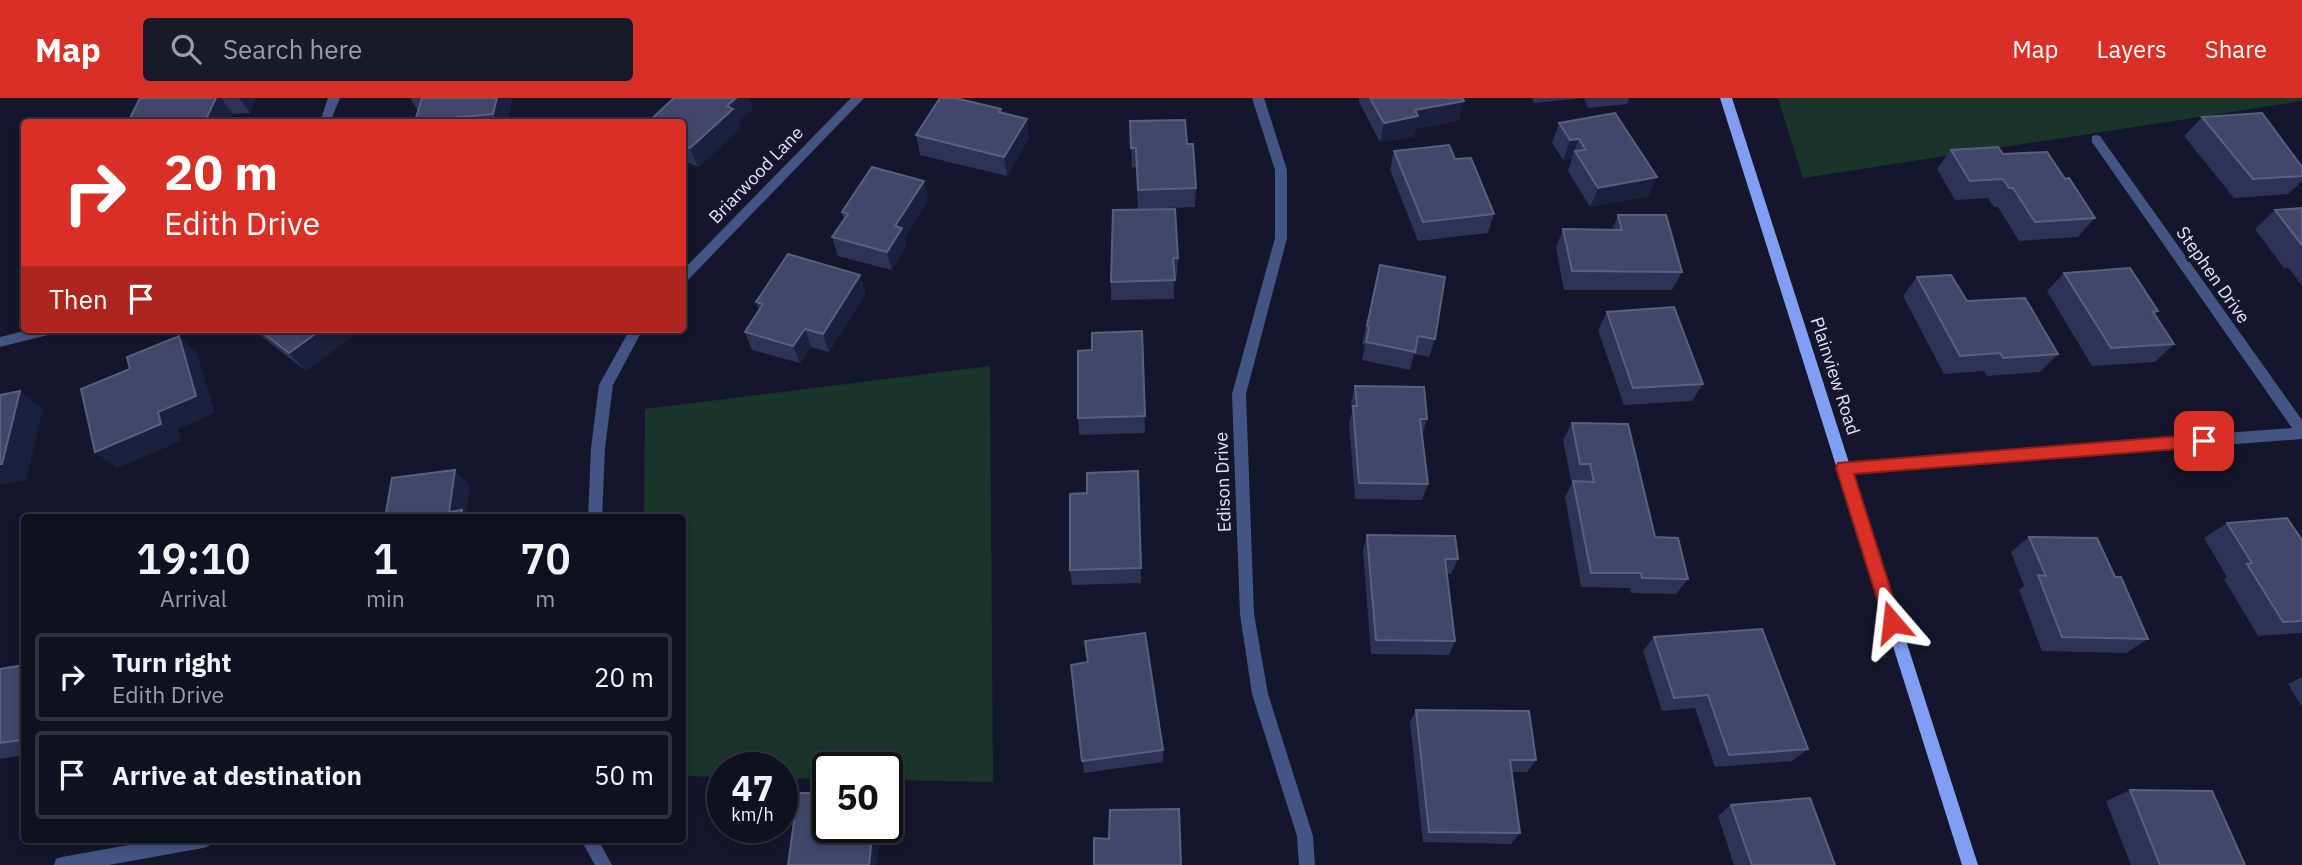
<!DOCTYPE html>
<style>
:root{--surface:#0f1120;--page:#181a29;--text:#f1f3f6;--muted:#9b9da5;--line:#2f313e;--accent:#d93025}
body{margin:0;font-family:"IBM Plex Sans",sans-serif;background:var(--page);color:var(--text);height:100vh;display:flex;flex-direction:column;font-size:26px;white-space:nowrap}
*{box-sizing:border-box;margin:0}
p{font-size:23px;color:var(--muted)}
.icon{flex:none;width:38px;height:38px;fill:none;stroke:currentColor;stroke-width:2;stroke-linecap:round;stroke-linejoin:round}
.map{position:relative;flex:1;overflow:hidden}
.drawer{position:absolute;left:21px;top:416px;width:665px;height:329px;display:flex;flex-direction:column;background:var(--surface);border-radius:7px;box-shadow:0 4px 10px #0003,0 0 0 2px var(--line)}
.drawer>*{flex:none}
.banner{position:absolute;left:21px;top:21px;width:665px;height:214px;border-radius:7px;box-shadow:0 4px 10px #0003,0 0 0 2px var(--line);background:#d93025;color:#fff;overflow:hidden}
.speed{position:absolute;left:707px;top:654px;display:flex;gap:14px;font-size:35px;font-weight:700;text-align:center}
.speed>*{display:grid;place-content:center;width:91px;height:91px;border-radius:50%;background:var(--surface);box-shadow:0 4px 10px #0003,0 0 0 2px var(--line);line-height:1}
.speed small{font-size:18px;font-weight:400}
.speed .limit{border:4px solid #111;border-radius:10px;background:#fff;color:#111}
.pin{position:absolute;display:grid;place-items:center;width:60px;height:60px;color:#fff;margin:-30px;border-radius:14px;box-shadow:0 4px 10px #0006}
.me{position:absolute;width:77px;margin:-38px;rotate:343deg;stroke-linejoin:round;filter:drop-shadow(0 0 5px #0008)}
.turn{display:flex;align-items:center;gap:24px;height:147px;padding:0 28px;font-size:32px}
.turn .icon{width:91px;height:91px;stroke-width:2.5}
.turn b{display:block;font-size:49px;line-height:60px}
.then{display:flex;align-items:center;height:66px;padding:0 28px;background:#0003;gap:14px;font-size:26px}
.eta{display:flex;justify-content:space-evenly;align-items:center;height:119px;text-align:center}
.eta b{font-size:42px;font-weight:600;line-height:49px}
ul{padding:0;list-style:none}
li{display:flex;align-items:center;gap:21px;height:88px;margin:0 14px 10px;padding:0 14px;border:4px solid var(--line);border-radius:7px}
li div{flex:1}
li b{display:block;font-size:26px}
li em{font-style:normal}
header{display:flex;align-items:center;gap:42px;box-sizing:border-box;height:98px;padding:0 35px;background:var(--accent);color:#fff}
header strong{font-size:33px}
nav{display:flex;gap:38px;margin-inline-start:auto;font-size:24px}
.search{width:490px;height:63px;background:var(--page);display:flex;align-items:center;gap:18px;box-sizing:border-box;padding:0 24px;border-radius:7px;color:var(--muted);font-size:26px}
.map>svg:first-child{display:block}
.green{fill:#18342b}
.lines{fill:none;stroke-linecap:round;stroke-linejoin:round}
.street{fill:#445485;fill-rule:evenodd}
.secondary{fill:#829ef2;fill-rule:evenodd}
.wall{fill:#2f3256}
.shaded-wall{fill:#1c1f3e}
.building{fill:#424668;stroke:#5b5f7f;stroke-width:2}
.route{fill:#d93025;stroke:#8d1f18;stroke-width:2}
.labels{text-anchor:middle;stroke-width:7;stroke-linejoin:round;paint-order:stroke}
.street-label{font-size:18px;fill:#e1e5fc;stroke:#14172b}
</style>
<header>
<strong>Map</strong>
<div class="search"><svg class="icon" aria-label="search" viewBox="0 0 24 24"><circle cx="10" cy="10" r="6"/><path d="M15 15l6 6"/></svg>Search here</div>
<nav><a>Map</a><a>Layers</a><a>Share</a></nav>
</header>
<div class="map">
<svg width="2302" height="767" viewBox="0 0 2302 767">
<rect width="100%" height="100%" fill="#14172b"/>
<path class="green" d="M 1778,0 L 2302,0 L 2302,3 L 1803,80 Z
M 990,268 L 993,684 L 887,682 L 887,670 L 828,670 L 828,681 L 782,680 L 782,670 L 723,670 L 723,679 L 683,678 L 682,420 L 644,420 L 645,311 Z"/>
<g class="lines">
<path class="street" d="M 328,0 L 340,0 L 330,24 L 320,24 Z
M 851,0 L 864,0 L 686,184 L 682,186 L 682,173 Z
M 1252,0 L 1264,0 L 1287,72 L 1287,140 L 1246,296 L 1254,516 L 1268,596 L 1313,738 L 1315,767 L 1299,767 L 1297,738 L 1252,596 L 1240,516 L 1232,296 L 1275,140 L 1275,72 Z
M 2096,37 L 2100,38 L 2302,322 L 2302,341 L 1844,376 L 1839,374 L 1837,370 L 1839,366 L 1844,364 L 2292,330 L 2092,44 L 2092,38 Z
M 32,231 L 58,231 L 52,236 L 0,249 L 0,239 Z
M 630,231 L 643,231 L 613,287 L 605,350 L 602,420 L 588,420 L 591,350 L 599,287 Z
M 156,742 L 211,742 L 209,748 L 203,750 L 109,767 L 54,767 L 56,761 L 62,759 Z
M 581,742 L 598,742 L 612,767 L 595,767 Z"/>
<path class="secondary" d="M 1720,0 L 1732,0 L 1978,767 L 1962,767 Z"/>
</g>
<path class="wall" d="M 140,0 L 256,0 L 250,15 L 233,16 L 229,24 L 128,24 Z
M 410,0 L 510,0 L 512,3 L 507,24 L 417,24 L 415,23 L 418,13 Z
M 674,0 L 749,0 L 753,11 L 738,24 L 741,30 L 698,69 L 682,62 L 682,24 Z
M 1359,0 L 1462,0 L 1459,22 L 1416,31 L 1414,38 L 1380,44 L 1359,4 Z
M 1532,0 L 1629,0 L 1627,6 L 1588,10 L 1584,0 L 1534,5 Z
M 1001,11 L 1001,15 L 1029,40 L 1007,78 L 920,57 L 916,37 Z
M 2202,19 L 2302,69 L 2302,83 L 2288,96 L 2234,100 L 2184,38 Z
M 1130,23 L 1187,46 L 1196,90 L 1195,109 L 1138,111 L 1136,69 L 1132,70 Z
M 1559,25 L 1657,79 L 1648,98 L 1590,109 L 1568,73 L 1572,61 L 1571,60 L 1563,62 L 1552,45 Z
M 1951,52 L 2003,56 L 2065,81 L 2095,120 L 2078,139 L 2019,143 L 1998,109 L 1994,109 L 1988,100 L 1955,102 L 1937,71 Z
M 1394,53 L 1455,61 L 1494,116 L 1488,135 L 1418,143 L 1390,72 Z
M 924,83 L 928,102 L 904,140 L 906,148 L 892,172 L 838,158 L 832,139 L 844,122 L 842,114 Z
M 2302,110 L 2302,188 L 2289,170 L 2284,170 L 2255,131 L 2275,112 Z
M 1113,112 L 1178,160 L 1177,178 L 1174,179 L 1174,201 L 1111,202 L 1111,184 Z
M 1618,117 L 1682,174 L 1672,192 L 1564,192 L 1556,150 L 1563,131 L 1612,132 Z
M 1380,167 L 1435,241 L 1429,259 L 1414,256 L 1410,272 L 1362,262 L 1365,247 L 1362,246 Z
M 2064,175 L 2158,213 L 2155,216 L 2174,246 L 2155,264 L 2092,268 L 2047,193 Z
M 1917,179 L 2058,256 L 2040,274 L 1987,278 L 1984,273 L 1944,276 L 1903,198 Z
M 866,195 L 829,254 L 811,249 L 800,265 L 752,252 L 745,234 L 759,212 L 756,204 Z
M 1607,214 L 1703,286 L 1692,303 L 1624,307 L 1598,232 Z
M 252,231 L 346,231 L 352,238 L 306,273 Z
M 1142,233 L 1145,335 L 1079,337 L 1078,320 L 1092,252 Z
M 1355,288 L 1427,321 L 1422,338 L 1428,386 L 1422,402 L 1355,401 L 1349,325 L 1352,314 L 1351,305 Z
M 1572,325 L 1655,439 L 1688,481 L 1676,496 L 1631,495 L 1630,490 L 1581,489 L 1565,399 L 1573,383 L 1581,383 L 1571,383 L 1563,342 Z
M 1138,373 L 1141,485 L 1072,487 L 1070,472 L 1087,395 Z
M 2227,425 L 2302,442 L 2302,535 L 2258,538 L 2224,481 L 2227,479 L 2204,440 Z
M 1367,437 L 1458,461 L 1451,476 L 1447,476 L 1455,543 L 1449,557 L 1371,556 L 1363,452 Z
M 2029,439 L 2115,479 L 2148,541 L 2126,555 L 2042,553 L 2019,492 L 2024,488 L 2011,454 Z
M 1654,539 L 1808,651 L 1792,663 L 1715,669 L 1695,610 L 1662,613 L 1643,553 Z
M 24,567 L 24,657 L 0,661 L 0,571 Z
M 1071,567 L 1163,652 L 1163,664 L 1084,675 Z
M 2302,579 L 2302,609 L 2288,586 Z
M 1416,612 L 1536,662 L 1527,674 L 1512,674 L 1520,735 L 1511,746 L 1423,744 L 1410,624 Z
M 2130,692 L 2245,767 L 2131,767 L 2106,703 Z
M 1731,707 L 1835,767 L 1734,767 L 1718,718 Z"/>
<path class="shaded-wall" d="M 216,0 L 221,0 L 233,16 L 229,24 L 207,24 L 205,23 Z
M 239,0 L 256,0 L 250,15 Z
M 497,0 L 510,0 L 512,3 L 507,24 L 498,24 L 493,16 Z
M 736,0 L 749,0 L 753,11 L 738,24 L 741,30 L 698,69 L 690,50 L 727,8 Z
M 1464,3 L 1459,22 L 1416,31 L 1414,38 L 1380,44 L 1384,25 L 1415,12 Z
M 1027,21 L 1029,40 L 1007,78 L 1004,59 Z
M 1579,41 L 1571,60 L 1563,62 L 1570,42 Z
M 1657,79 L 1648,98 L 1590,109 L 1598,90 Z
M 924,83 L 928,102 L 904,140 L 906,148 L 892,172 L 887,154 L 895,128 Z
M 860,177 L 866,195 L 829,254 L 823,236 Z
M 322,231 L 346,231 L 352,238 L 306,273 L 289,255 Z
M 805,231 L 811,249 L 800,265 L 793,248 Z
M 179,238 L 197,256 L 215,315 L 178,331 L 181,343 L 117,370 L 95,354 L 158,314 Z
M 20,293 L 43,311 L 26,382 L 0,387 L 0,366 Z
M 455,372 L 470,388 L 466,417 L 469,420 L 455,420 L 449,414 Z
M 22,634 L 24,635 L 24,644 L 20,642 Z
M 873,730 L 881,730 L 877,767 L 869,767 Z"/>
<path class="building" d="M 140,0 L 216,0 L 205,23 L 173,24 L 128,24 Z
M 422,0 L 497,0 L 493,16 L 415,23 Z
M 674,0 L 736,0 L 727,8 L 733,11 L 690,50 L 682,46 L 682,24 L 648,24 Z
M 940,0 L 955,0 L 1001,11 L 999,14 L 1027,21 L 1004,59 L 916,37 Z
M 1370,0 L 1462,0 L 1464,3 L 1415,12 L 1418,18 L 1384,25 Z
M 1615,15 L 1657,79 L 1598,90 L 1575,53 L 1586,52 L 1579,41 L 1570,42 L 1559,25 Z
M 2262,15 L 2302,69 L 2302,78 L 2253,81 L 2202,19 Z
M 1185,22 L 1187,46 L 1193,46 L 1196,90 L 1138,92 L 1136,50 L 1131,50 L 1130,23 Z
M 1449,47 L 1455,61 L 1471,60 L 1494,116 L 1423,124 L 1394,53 Z
M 1998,49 L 2003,56 L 2047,54 L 2065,81 L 2069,80 L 2095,120 L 2035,124 L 2013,90 L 2009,90 L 2003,81 L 1970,83 L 1951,52 Z
M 872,69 L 924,83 L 895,128 L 902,130 L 887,154 L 832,139 L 848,116 L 842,114 Z
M 2302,110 L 2302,147 L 2275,112 Z
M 1175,111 L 1178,160 L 1173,160 L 1175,182 L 1111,184 L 1113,112 Z
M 1618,117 L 1666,117 L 1682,174 L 1572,173 L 1563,131 L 1622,132 Z
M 788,156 L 860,177 L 823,236 L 805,231 L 793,248 L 745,234 L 763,206 L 756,204 Z
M 1380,167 L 1445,179 L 1435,241 L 1418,238 L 1415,254 L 1366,244 L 1369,229 L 1367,228 Z
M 2130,170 L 2158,213 L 2153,214 L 2174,246 L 2111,250 L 2064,175 Z
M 1951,177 L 1967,203 L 2025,200 L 2058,256 L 2003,260 L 2000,255 L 1960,258 L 1917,179 Z
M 1674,209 L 1703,286 L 1633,290 L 1607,214 Z
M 258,231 L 322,231 L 289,255 Z
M 1142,233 L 1145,318 L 1078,320 L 1078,253 L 1092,252 L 1092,235 Z
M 179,238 L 196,298 L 158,314 L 161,326 L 95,354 L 81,291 L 130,271 L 127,259 Z
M 1355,288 L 1424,289 L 1427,321 L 1420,321 L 1428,386 L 1359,385 L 1353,308 L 1357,308 Z
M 20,293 L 2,366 L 0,366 L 0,297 Z
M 1572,325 L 1628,326 L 1655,439 L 1678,440 L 1688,481 L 1642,480 L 1641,475 L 1591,475 L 1573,383 L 1594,384 L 1590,366 L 1580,366 Z
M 455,372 L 449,414 L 462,412 L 461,420 L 385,420 L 392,380 Z
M 1138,373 L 1141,470 L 1070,472 L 1070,396 L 1087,395 L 1087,375 Z
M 2287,420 L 2302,442 L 2302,523 L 2283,524 L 2247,466 L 2252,465 L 2227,425 Z
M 1367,437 L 1455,438 L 1458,461 L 1445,461 L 1455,543 L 1376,542 Z
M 2029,439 L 2097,440 L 2115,479 L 2121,479 L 2148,541 L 2062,539 L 2038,477 L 2046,478 Z
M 1762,531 L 1808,651 L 1729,657 L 1708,597 L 1674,600 L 1654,539 Z
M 1145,535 L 1163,652 L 1082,663 L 1071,567 L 1088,564 L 1085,543 Z
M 24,567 L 24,634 L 22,634 L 20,642 L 0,645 L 0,571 Z
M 1416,612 L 1529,613 L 1536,662 L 1510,662 L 1520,735 L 1429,734 Z
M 2130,692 L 2212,693 L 2245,767 L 2160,767 Z
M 798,695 L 828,695 L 828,730 L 873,730 L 869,767 L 788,767 Z
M 1810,700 L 1835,767 L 1752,767 L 1731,707 Z
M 1179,711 L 1181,767 L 1094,767 L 1094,740 L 1109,741 L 1110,712 Z"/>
<path class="route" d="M 2204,336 L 2212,343 L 2204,349 L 1854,376 L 1901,524 L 1898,529 L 1892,531 L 1886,529 L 1836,370 L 1838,365 Z"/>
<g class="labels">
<g class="street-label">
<text transform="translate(756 77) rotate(-46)" y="6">Briarwood Lane</text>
<text transform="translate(2213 177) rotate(55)" y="6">Stephen Drive</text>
<text transform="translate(1835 278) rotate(72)" y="6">Plainview Road</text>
<text transform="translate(1223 384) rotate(-92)" y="6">Edison Drive</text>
</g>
</g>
</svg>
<div class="speed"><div>47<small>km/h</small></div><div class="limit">50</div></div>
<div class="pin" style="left:2204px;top:343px;background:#d93025"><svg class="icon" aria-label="arrive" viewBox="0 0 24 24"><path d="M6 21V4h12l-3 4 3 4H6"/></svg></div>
<svg class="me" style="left:1892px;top:524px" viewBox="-20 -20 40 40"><path d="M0-17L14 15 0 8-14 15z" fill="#d93025" stroke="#fff" stroke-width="4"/></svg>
<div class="banner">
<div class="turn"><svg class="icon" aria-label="right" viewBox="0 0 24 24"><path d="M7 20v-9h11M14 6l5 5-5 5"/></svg><div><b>20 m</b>Edith Drive</div></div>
<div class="then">Then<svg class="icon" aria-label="arrive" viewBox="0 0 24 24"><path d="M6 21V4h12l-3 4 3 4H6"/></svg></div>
</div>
<section class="drawer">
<div class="eta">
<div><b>19:10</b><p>Arrival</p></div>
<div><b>1</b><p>min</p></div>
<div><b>70</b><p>m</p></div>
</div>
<ul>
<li><svg class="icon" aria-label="right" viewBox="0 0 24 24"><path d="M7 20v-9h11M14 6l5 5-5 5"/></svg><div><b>Turn right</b><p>Edith Drive</p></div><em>20 m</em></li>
<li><svg class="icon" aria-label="arrive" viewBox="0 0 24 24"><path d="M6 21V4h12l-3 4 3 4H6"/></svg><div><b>Arrive at destination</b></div><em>50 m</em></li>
</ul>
</section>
</div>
